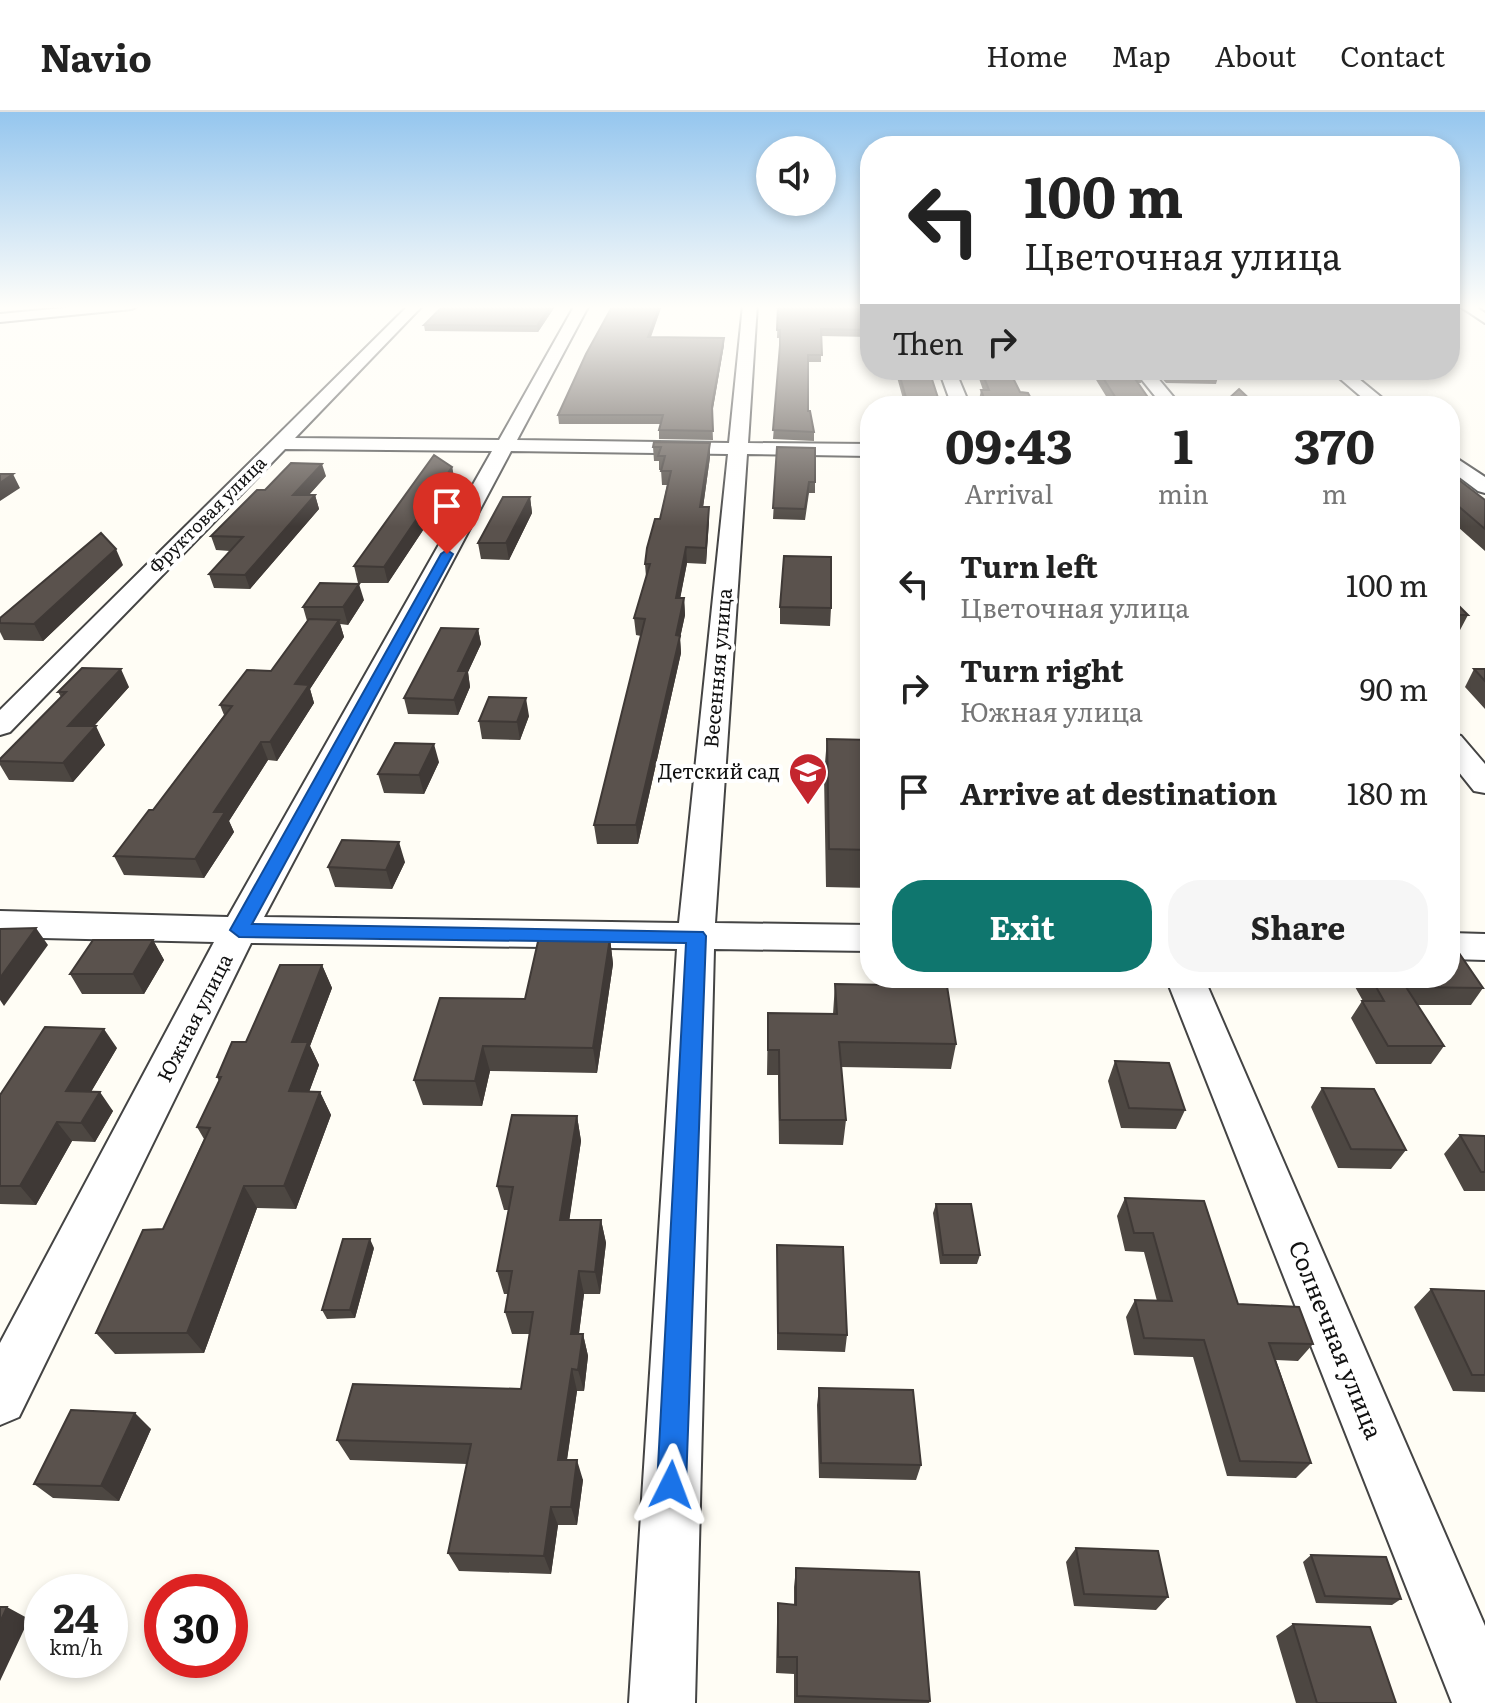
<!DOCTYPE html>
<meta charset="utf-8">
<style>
:root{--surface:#fff;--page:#f6f6f6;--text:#222;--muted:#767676;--line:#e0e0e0;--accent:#0f766e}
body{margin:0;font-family:Literata,serif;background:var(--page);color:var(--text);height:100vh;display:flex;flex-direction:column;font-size:30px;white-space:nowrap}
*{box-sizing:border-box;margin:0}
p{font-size:26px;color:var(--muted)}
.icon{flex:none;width:44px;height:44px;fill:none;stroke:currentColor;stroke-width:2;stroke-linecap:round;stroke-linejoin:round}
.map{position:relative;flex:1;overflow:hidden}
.drawer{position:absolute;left:860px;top:284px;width:600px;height:592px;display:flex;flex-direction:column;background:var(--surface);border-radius:32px;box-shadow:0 4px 12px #0003}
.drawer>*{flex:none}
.banner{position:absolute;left:860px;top:24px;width:600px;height:244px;border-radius:32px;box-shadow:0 4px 12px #0003;background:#fff;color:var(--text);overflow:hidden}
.tools{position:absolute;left:756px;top:24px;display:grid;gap:16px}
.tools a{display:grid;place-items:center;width:80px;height:80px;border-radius:50%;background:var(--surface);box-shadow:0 4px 12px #0003;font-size:40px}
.speed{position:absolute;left:24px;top:1462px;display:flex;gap:16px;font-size:40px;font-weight:700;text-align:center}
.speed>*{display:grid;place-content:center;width:104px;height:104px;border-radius:50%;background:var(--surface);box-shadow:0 4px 12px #0003;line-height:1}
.speed small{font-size:20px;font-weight:400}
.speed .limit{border:12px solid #d22;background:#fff;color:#111}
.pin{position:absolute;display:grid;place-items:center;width:68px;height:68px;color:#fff;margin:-82px -34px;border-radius:50% 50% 50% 0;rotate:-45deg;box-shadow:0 0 8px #0007}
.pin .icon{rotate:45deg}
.me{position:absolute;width:88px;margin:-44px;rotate:3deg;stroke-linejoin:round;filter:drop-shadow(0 0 6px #0008)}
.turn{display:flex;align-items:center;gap:28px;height:168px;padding:0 32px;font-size:36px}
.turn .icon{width:104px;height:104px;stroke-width:2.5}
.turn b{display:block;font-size:56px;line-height:68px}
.then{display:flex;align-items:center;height:76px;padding:0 32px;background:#0003;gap:16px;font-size:30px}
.eta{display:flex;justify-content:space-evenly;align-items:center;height:136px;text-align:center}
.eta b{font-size:48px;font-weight:700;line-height:56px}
.primary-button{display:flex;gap:16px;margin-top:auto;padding:16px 32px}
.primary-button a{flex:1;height:92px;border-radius:32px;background:var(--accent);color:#fff;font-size:32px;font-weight:700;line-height:92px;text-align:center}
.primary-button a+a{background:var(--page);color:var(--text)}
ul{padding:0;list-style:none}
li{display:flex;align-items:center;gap:24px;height:104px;padding:0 32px}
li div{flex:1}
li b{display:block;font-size:30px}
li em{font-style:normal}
header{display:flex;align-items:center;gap:48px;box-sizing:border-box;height:112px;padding:0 40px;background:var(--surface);border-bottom:2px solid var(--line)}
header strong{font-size:38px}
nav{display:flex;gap:44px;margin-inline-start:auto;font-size:28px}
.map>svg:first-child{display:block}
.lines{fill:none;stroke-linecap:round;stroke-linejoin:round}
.street-casing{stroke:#444;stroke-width:4}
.street{fill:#fff;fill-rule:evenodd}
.wall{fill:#4d4742}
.shaded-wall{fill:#3f3936}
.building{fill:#5a524d;stroke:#3f3936;stroke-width:2}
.route{fill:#1a73e8;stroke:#114b97;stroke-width:2}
.labels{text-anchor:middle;stroke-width:8;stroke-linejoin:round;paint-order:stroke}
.far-street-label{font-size:18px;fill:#111;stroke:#fff}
.street-label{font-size:20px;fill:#111;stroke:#fff}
.poi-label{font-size:20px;fill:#111;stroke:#fff;text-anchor:end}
.near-street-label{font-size:24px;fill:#111;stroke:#fff}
</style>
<header>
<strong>Navio</strong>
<nav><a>Home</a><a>Map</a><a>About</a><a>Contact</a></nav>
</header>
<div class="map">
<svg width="1485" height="1591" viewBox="0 0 1485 1591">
<rect width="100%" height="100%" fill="#fffdf5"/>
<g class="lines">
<defs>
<path id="street" d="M 95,193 L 139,193 L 132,197 L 0,210 L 0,202 Z
M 409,193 L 423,193 L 295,326 L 499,328 L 575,193 L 589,193 L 517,328 L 729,331 L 743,193 L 757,193 L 748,331 L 870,332 L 870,344 L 747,342 L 715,811 L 870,813 L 870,839 L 714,837 L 695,1591 L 629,1591 L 677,837 L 251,831 L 19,1305 L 0,1313 L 0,1231 L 214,830 L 0,825 L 0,799 L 228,805 L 492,339 L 285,337 L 10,620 L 0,623 L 0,598 ZM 511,339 L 728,342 L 679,811 L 264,805 Z
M 1458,193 L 1473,193 L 1485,201 L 1485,211 Z
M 939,258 L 955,258 L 970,294 L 952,294 Z
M 1134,258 L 1151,258 L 1181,294 L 1163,294 Z
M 1330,258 L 1348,258 L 1392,294 L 1372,294 Z
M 1450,342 L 1485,365 L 1485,381 L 1478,379 L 1450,358 Z
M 1450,621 L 1461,624 L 1485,652 L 1485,681 L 1474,679 L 1450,649 Z
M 1450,821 L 1485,822 L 1485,848 L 1450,847 Z
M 1166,866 L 1204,866 L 1485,1514 L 1485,1591 L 1452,1591 Z"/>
</defs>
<use href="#street" class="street-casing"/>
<use href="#street" class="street"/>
</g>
<path class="wall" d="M 444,193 L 556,193 L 538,220 L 425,219 L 424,213 Z
M 662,193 L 651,225 L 724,226 L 724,233 L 712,302 L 713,328 L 659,327 L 659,318 L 661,312 L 559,312 L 558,303 Z
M 778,193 L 870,193 L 870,225 L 821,224 L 821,250 L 808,250 L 808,299 L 814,320 L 814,329 L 773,327 L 780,236 L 780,226 L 777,226 Z
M 895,258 L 929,258 L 939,289 L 938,294 L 905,294 Z
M 976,258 L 1009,258 L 1020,280 L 1035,294 L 982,294 L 979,288 L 981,278 L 983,278 Z
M 1090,258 L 1141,258 L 1143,261 L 1141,271 L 1138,271 L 1154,294 L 1112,294 Z
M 1154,258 L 1215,258 L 1219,262 L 1216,272 L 1166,271 Z
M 710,331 L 710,345 L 703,395 L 709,395 L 706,452 L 687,451 L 680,486 L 684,486 L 685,503 L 680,526 L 681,541 L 638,732 L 597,732 L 594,713 L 641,524 L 636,523 L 634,506 L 646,465 L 645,452 L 660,407 L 667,373 L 662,373 L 661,358 L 659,358 L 659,349 L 654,349 L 653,335 Z
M 777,335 L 815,370 L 815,381 L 809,381 L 805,408 L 773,407 Z
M 452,355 L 455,370 L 388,471 L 358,471 L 354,454 Z
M 1450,361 L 1485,388 L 1485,439 L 1450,408 Z
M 326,364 L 309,383 L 315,383 L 319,397 L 250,477 L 214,476 L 209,462 L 230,439 L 216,438 L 211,424 L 265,378 Z
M 530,385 L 532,401 L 509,448 L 481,447 L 478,431 Z
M 123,453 L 43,529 L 4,528 L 0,520 L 0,506 Z
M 1450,485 L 1468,503 L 1459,520 L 1450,520 Z
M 364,488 L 348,513 L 340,512 L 344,525 L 310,577 L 314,591 L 277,649 L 268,648 L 229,709 L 234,720 L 204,766 L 124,763 L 114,744 L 153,698 L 224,603 L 220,593 L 271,559 L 307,509 L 303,495 Z
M 780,495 L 831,496 L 830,514 L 780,512 Z
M 478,517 L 481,532 L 468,560 L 470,575 L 458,603 L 408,602 L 404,586 Z
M 1474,557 L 1485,557 L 1485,597 L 1465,575 Z
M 129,575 L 94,614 L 105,633 L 73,670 L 9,668 L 0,653 L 0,647 L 61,585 L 58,580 Z
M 529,604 L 520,628 L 482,627 L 479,609 Z
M 827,627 L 870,628 L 870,776 L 826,775 L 824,663 Z
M 439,650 L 424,682 L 384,681 L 378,662 Z
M 1450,680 L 1457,690 L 1450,702 Z
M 405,750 L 392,777 L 335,775 L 328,755 Z
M 610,826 L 613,852 L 597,961 L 490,959 L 482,994 L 423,993 L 414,968 Z
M 153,828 L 164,848 L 144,882 L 82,882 L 70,862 Z
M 322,853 L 332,876 L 310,934 L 319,953 L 309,980 L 320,980 L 331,1003 L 296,1097 L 257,1096 L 204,1241 L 115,1242 L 96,1221 L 163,1117 L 204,1027 L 197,1015 L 219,969 L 217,965 L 246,930 Z
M 1350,866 L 1450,866 L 1483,876 L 1471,893 L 1417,893 L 1444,934 L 1431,952 L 1376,952 L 1351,906 L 1362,889 L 1363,889 Z
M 835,872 L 956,932 L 951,957 L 841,955 L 846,1008 L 843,1033 L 779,1032 L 778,963 L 767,963 L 768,901 L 833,902 Z
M 117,936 L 91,980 L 113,999 L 95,1030 L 72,1029 L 36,1093 L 0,1092 L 0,983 Z
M 1115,949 L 1185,998 L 1176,1017 L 1121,1016 L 1108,969 Z
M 1322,976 L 1406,1038 L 1391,1057 L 1338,1056 L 1311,995 Z
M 577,1004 L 581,1029 L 569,1108 L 601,1108 L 606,1131 L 600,1182 L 584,1182 L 579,1222 L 583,1222 L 588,1244 L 584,1279 L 577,1279 L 567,1348 L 583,1368 L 577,1413 L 558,1413 L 551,1462 L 459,1459 L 448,1441 L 467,1352 L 350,1348 L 337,1328 L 521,1277 L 530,1222 L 512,1222 L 505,1200 L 508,1182 L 504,1182 L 497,1159 L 509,1098 L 504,1098 L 497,1074 Z
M 1460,1023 L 1485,1024 L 1485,1079 L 1464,1079 L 1444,1042 Z
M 1125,1086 L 1238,1192 L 1313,1232 L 1298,1249 L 1276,1248 L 1311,1351 L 1296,1366 L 1227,1364 L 1193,1245 L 1134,1243 L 1126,1205 L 1135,1188 L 1157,1189 L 1144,1140 L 1125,1139 L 1117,1104 Z
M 936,1092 L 980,1143 L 977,1152 L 940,1152 L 933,1101 Z
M 777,1133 L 847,1223 L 845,1240 L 777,1238 Z
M 374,1136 L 355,1206 L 327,1207 L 322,1198 Z
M 1431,1177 L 1485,1179 L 1485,1280 L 1453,1279 L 1414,1195 Z
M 819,1276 L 921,1353 L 916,1368 L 819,1366 L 817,1293 Z
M 151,1317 L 119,1389 L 53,1386 L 34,1372 Z
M 1076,1436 L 1168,1485 L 1156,1498 L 1074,1494 L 1066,1450 Z
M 1311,1443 L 1401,1487 L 1392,1493 L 1316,1491 L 1303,1450 Z
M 796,1456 L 930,1589 L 929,1591 L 794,1591 L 794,1562 L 776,1561 L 777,1510 L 778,1491 L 794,1493 L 794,1475 Z
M 1293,1512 L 1396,1591 L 1296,1591 L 1276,1524 Z"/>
<path class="shaded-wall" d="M 551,193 L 556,193 L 538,220 L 537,214 Z
M 660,193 L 662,193 L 648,232 L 648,225 Z
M 724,226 L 724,233 L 712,302 L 712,294 Z
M 710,331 L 710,345 L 701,410 L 700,395 Z
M 322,352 L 326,364 L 297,396 L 293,383 Z
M 452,355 L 455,370 L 388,471 L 384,455 Z
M 13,362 L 20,376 L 0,389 L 0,371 Z
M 315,383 L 319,397 L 250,477 L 245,463 Z
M 530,385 L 532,401 L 509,448 L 506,431 Z
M 709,395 L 709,410 L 706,452 L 706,436 Z
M 686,435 L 687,451 L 677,503 L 676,486 Z
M 116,437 L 123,453 L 43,529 L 34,512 Z
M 359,472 L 364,488 L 348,513 L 343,495 Z
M 684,486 L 685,503 L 680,526 L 681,541 L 638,732 L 636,713 Z
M 339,508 L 344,525 L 310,577 L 314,591 L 277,649 L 270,630 L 295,572 Z
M 478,517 L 481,532 L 468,560 L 470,575 L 458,603 L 454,588 L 458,559 Z
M 121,557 L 129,575 L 78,632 L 68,614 Z
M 526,586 L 529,604 L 520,628 L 517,610 Z
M 96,614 L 105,633 L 73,670 L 63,651 Z
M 261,630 L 268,648 L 229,709 L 234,720 L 204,766 L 195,747 L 214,700 Z
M 434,632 L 439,650 L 424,682 L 419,663 Z
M 399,730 L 405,750 L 392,777 L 386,758 Z
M 36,816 L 48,833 L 4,894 L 0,888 L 0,866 Z
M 610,826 L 613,852 L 597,961 L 593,936 Z
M 153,828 L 164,848 L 144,882 L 133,862 Z
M 322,853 L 332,876 L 310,934 L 319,953 L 301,1002 L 289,979 L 292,930 Z
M 104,917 L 117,936 L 80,998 L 66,979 Z
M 483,934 L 490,959 L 482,994 L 475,969 Z
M 100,980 L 113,999 L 95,1030 L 81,1011 Z
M 320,980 L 331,1003 L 296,1097 L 284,1074 Z
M 577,1004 L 581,1029 L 566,1131 L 560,1108 Z
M 57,1010 L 72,1029 L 36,1093 L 20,1074 Z
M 244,1074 L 257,1096 L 204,1241 L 187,1221 Z
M 601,1108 L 606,1131 L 600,1182 L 595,1160 Z
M 370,1127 L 374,1136 L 355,1206 L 350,1198 Z
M 579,1159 L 584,1182 L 576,1244 L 571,1222 Z
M 583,1222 L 588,1244 L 584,1279 L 578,1258 Z
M 572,1257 L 577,1279 L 564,1367 L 558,1348 Z
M 135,1301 L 151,1317 L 119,1389 L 101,1374 Z
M 577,1348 L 583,1368 L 577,1413 L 571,1395 Z
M 551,1395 L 558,1413 L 551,1462 L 544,1444 Z
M 7,1495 L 29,1507 L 0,1569 L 0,1510 Z"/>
<path class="building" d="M 444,193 L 551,193 L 537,214 L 424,213 Z
M 613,193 L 660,193 L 648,225 L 724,226 L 712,294 L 713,319 L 659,318 L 663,303 L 558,303 L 586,242 Z
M 778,193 L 870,193 L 870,218 L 821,217 L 822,243 L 808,243 L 808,299 L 810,299 L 814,320 L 773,318 L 780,233 L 780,218 L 777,218 Z
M 898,258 L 929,258 L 939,289 L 907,289 Z
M 981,258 L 1009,258 L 1020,280 L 1028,281 L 1035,294 L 987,294 L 981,278 L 989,278 Z
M 1098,258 L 1141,258 L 1143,261 L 1131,261 L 1154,294 L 1121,294 Z
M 1165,258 L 1215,258 L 1219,262 L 1169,261 Z
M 1239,277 L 1257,294 L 1230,294 L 1226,289 Z
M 654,330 L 710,331 L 700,395 L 709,395 L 706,436 L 686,435 L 676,486 L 684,486 L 676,523 L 680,524 L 636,713 L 594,713 L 645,507 L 634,506 L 650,452 L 645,452 L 647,436 L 655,407 L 660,407 L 671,359 L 661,359 L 665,344 L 658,344 L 661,335 L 653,335 Z
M 777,335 L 815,336 L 815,370 L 809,370 L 805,397 L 773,396 Z
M 434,343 L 452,355 L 384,455 L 354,454 Z
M 291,351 L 322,352 L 293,383 L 315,383 L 245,463 L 209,462 L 243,425 L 211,424 L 257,378 L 265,378 Z
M 1450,361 L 1485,388 L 1485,417 L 1450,387 Z
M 0,362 L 13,362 L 0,371 Z
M 503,385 L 530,385 L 506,431 L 478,431 Z
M 101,421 L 116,437 L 34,512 L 0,511 L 0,506 Z
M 784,444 L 831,445 L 831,496 L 780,495 Z
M 320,471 L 359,472 L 343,495 L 303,495 Z
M 1450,485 L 1468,503 L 1450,503 Z
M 309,507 L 339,508 L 295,572 L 309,573 L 270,630 L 261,630 L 214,700 L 225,700 L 195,747 L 114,744 L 149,698 L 153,698 L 232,594 L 220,593 L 247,558 L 271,559 Z
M 441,516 L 478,517 L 458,559 L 467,559 L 454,588 L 404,586 Z
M 82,556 L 121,557 L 68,614 L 96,614 L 63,651 L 0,649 L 0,647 L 66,580 L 58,580 Z
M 1474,557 L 1485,557 L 1485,569 Z
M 489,585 L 526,586 L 517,610 L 479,609 Z
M 827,627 L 870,628 L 870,738 L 829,737 Z
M 395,631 L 434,632 L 419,663 L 378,662 Z
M 1450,680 L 1457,690 L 1450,689 Z
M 342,728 L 399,730 L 386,758 L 328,755 Z
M 36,816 L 0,866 L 0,817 Z
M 539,825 L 610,826 L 593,936 L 483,934 L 475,969 L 414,968 L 440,886 L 525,887 Z
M 93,828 L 153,828 L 133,862 L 70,862 Z
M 1450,841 L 1459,841 L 1483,876 L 1406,875 L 1444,934 L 1388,934 L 1362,889 L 1384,889 L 1371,866 L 1450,866 Z
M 280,853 L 322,853 L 292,930 L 308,930 L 289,979 L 320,980 L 284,1074 L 244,1074 L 187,1221 L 96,1221 L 143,1118 L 163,1117 L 210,1016 L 197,1015 L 221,965 L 217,965 L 232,930 L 246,930 Z
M 835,872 L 947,874 L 956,932 L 839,930 L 846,1008 L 780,1008 L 779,938 L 768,938 L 768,901 L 837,902 Z
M 45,915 L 104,917 L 66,979 L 100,980 L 81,1011 L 57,1010 L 20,1074 L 0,1074 L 0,983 Z
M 1115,949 L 1169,951 L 1185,998 L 1129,996 Z
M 1322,976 L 1374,977 L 1406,1038 L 1351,1037 Z
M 512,1003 L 577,1004 L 560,1108 L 601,1108 L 595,1160 L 579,1159 L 571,1222 L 583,1222 L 578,1258 L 572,1257 L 558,1348 L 577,1348 L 571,1395 L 551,1395 L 544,1444 L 448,1441 L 471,1332 L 337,1328 L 353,1272 L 521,1277 L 533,1200 L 505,1200 L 512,1159 L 497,1159 L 513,1075 L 497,1074 Z
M 1460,1023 L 1485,1024 L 1485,1060 L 1481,1060 Z
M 1125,1086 L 1204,1089 L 1238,1192 L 1299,1195 L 1313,1232 L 1269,1231 L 1311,1351 L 1240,1349 L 1204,1228 L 1144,1226 L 1135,1188 L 1172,1189 L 1153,1121 L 1134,1121 Z
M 936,1092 L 971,1092 L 980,1143 L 943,1143 Z
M 343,1127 L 370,1127 L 350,1198 L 322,1198 Z
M 777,1133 L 843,1135 L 847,1223 L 778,1221 Z
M 1431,1177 L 1485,1179 L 1485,1263 L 1472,1263 Z
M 819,1276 L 913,1278 L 921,1353 L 821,1351 Z
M 71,1298 L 135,1301 L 101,1374 L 34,1372 Z
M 1076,1436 L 1158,1439 L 1168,1485 L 1084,1482 Z
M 1311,1443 L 1386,1445 L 1401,1487 L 1325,1484 Z
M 796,1456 L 919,1460 L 930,1589 L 797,1584 L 797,1545 L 778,1545 L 778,1491 L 796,1493 Z
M 0,1495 L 7,1495 L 0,1510 Z
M 1293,1512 L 1370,1515 L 1396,1591 L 1317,1591 Z"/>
<linearGradient id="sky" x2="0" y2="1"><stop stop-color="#95c6ee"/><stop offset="0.47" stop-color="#fffefa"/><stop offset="1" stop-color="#fffefa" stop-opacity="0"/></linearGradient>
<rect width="1485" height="415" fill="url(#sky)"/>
<path class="route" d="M 447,438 L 453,442 L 252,812 L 703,820 L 706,824 L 686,1373 L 682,1383 L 671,1387 L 661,1383 L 657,1373 L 686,831 L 239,825 L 230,818 L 441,442 Z"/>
<defs>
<symbol id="school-pin" viewBox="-11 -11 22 30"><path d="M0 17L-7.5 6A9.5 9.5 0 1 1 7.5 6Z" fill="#c4262e" stroke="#fff"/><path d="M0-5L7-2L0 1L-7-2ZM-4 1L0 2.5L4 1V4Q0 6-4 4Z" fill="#fff"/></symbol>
</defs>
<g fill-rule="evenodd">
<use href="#school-pin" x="786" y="638" width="44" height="60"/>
</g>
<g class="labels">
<g class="far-street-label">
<text transform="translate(208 403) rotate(-45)" y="6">Фруктовая улица</text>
</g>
<g class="street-label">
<text transform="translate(718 556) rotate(-85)" y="7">Весенняя улица</text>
<text transform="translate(195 906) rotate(-63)" y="7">Южная улица</text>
</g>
<g class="poi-label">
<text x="780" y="667">Детский сад</text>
</g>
<g class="near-street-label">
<text transform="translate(1335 1228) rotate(68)" y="8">Солнечная улица</text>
</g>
</g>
</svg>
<div class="tools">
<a><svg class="icon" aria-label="sound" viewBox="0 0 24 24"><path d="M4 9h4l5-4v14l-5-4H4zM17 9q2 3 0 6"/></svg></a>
</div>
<div class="speed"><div>24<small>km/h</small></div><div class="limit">30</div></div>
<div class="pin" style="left:447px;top:442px;background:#d93025"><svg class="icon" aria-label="arrive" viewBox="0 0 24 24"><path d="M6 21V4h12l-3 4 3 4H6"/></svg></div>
<svg class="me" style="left:671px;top:1373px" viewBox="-20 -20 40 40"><path d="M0-17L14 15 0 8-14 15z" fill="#1a73e8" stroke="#fff" stroke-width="4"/></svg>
<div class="banner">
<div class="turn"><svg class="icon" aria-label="left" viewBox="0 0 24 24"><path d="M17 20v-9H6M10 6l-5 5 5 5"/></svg><div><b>100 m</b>Цветочная улица</div></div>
<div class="then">Then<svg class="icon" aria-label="right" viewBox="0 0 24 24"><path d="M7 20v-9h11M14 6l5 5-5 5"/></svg></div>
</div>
<section class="drawer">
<div class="eta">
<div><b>09:43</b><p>Arrival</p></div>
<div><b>1</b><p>min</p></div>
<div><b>370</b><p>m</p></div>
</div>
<ul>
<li><svg class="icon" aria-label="left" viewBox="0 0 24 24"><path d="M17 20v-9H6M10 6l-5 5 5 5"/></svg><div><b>Turn left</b><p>Цветочная улица</p></div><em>100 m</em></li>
<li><svg class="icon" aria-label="right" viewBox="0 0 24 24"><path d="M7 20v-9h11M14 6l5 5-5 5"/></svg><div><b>Turn right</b><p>Южная улица</p></div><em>90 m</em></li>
<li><svg class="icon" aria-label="arrive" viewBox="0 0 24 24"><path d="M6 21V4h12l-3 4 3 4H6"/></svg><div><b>Arrive at destination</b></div><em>180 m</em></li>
</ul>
<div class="primary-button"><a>Exit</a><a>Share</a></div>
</section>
</div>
